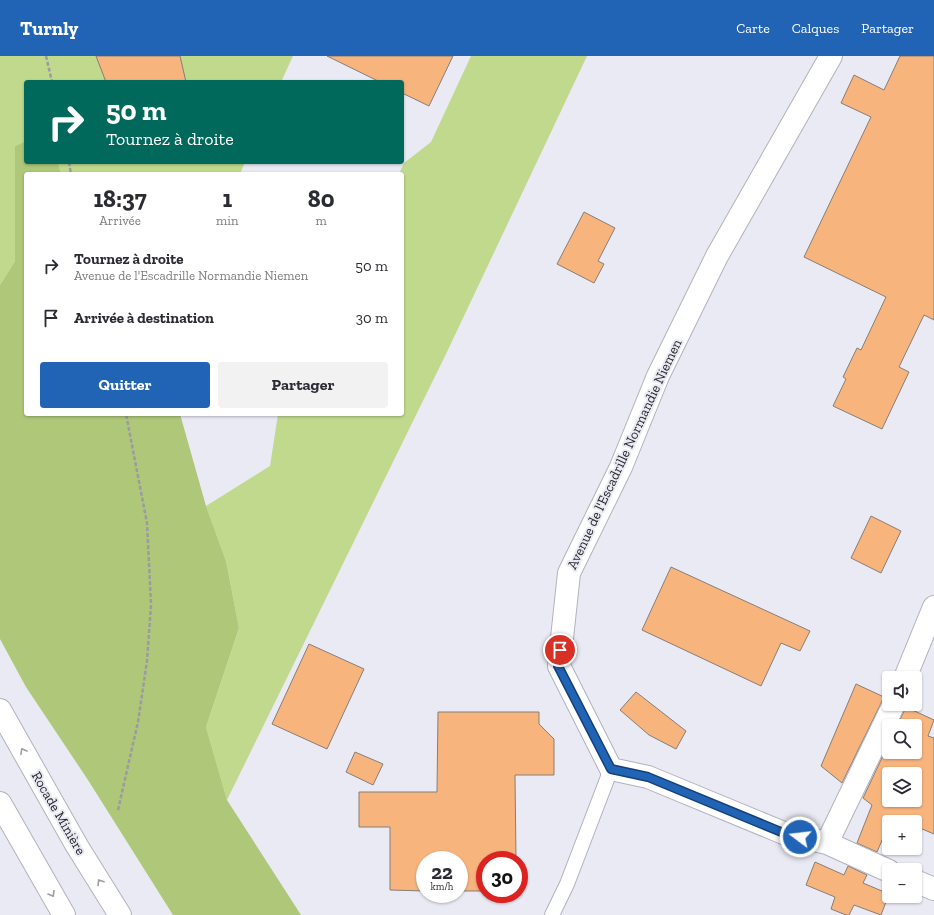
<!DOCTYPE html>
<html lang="fr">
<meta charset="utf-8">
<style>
:root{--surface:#fff;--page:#f2f2f3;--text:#2b2b33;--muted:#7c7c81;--accent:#2164b5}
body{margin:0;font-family:"Zilla Slab",serif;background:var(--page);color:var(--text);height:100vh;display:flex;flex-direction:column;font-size:15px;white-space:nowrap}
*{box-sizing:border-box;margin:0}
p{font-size:13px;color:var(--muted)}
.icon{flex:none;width:22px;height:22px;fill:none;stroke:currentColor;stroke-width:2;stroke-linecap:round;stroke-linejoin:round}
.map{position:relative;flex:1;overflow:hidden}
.drawer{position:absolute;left:24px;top:116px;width:380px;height:244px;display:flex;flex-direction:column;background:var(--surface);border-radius:4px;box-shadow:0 1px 3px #0004}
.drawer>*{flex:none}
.hud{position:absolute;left:24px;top:24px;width:380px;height:84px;border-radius:4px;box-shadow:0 1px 3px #0004;background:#00695c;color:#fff;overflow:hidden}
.buttons{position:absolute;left:882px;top:615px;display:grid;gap:8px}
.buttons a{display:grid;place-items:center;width:40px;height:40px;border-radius:4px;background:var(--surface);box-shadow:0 1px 3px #0004;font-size:20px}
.speed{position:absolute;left:416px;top:795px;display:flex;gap:8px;font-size:20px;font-weight:700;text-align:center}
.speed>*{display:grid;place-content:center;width:52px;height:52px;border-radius:50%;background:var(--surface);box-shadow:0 1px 3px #0004;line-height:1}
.speed small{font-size:10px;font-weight:400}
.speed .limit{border:6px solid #d22;background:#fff;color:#111}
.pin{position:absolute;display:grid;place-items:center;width:34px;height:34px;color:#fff;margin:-17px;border:2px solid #fff;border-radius:50%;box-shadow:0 1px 4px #0007}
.me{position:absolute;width:44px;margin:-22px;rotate:285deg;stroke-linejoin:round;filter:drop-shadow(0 0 3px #0008)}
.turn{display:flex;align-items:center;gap:14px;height:84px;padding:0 16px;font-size:18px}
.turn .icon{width:52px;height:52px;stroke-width:2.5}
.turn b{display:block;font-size:28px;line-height:34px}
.eta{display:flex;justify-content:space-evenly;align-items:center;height:68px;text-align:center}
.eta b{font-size:24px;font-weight:700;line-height:28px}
.button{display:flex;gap:8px;margin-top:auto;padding:8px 16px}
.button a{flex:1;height:46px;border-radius:4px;background:var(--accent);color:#fff;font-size:16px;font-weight:700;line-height:46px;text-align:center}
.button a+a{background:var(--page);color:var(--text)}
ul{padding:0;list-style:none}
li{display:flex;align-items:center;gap:12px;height:52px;padding:0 16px}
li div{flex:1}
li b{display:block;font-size:15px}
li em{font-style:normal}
header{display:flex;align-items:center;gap:24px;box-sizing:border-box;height:56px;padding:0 20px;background:var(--accent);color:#fff}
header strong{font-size:19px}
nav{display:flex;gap:22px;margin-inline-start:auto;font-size:14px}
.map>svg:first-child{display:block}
.green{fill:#c1d98d}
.forest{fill:#afc778}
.building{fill:#f8b47d;stroke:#867e78;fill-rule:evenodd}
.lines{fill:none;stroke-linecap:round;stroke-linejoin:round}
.service-casing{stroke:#b2b2bc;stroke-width:16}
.minor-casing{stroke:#b2b2bc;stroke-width:24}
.motorway-casing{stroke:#b2b2bc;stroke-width:24}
.path{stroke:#9b9ba2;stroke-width:2.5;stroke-dasharray:4 2;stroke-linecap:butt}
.service{stroke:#fff;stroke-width:14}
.minor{stroke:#fff;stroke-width:22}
.motorway{stroke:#fff;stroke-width:22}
.oneway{stroke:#9e9ea0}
.route-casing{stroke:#154176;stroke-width:10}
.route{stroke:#2164b5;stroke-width:7}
.labels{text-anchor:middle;stroke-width:4;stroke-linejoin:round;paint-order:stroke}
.street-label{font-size:14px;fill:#28282b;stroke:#eaeaf4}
</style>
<header>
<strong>Turnly</strong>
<nav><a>Carte</a><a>Calques</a><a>Partager</a></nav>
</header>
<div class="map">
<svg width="934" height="859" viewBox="0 0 934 859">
<rect width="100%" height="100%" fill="#eaeaf4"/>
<path class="green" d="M 0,0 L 293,0 L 281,26 L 26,26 L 26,85 L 15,90 L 15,205 L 0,229 Z
M 471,0 L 587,0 L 446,298 L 227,744 L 206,671 L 239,572 L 226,505 L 206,450 L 270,410 L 278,358 L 402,358 L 402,118 L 399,118 L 404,107 L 431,86 Z
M 58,106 L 245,106 L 240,118 L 61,118 Z"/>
<path class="forest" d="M 26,85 L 26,106 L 58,106 L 61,118 L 26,118 L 26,358 L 180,358 L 206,450 L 226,505 L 239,572 L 206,671 L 227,744 L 301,859 L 173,859 L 88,724 L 26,631 L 0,583 L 0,229 L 15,205 L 15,90 Z"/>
<path class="building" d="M 96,0 L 180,0 L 186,26 L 106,26 Z
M 327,0 L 453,0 L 429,50 L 402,37 L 402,26 L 380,26 Z
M 900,0 L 934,0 L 934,264 L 924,259 L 899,311 L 909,316 L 882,373 L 833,350 L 846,323 L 843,321 L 857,292 L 861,294 L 886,241 L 804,201 L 871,61 L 841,47 L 854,19 L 884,34 Z
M 584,156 L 615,172 L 598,205 L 604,208 L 594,227 L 557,208 Z
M 871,460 L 901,475 L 881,517 L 851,502 Z
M 671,511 L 810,575 L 800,595 L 781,587 L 761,630 L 642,574 Z
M 309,588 L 364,613 L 327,693 L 272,668 Z
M 856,628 L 884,641 L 842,727 L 821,710 Z
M 636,636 L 686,675 L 676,693 L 649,679 L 620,654 Z
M 906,651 L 934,664 L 928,680 L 934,682 L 934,778 L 915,770 L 915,766 L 905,766 L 892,761 L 877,796 L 857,787 L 872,749 L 863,742 L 889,687 L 889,696 L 915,696 L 915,670 L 897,670 ZM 889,718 L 915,718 L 915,744 L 889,744 Z
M 438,656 L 539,656 L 539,668 L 554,683 L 554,719 L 515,719 L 516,804 L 485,804 L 485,835 L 459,835 L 459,804 L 425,804 L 425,835 L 390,834 L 390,771 L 359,771 L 359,736 L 437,736 Z
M 355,696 L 383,708 L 373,729 L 346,716 Z
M 815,806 L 844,819 L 848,810 L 867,819 L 863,827 L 889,838 L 881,859 L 854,849 L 849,859 L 846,859 L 831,853 L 835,841 L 806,829 Z"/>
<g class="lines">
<defs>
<path id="service" d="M 552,859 L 567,828 L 611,713"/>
<path id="minor" d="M 831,0 L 717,200 L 658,320 L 621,411 L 569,517 L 559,610 L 611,713 L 648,721 L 786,778 L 827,787 L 889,815
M 905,622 L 934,551
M 827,787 L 894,648
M 915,825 L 934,833"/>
<path id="motorway" d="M 0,654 L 77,790 L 120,859
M 0,747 L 64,859"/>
</defs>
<use href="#service" class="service-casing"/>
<use href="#minor" class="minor-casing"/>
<use href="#motorway" class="motorway-casing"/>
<path class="path" d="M 46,0 L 52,26
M 69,106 L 71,118
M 118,754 L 138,666 L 147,605 L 151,549 L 147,467 L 126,358"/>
<use href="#service" class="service"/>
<use href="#minor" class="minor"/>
<use href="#motorway" class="motorway"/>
</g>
<defs><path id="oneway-chevron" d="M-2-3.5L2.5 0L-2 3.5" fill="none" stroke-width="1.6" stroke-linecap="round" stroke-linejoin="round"/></defs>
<g class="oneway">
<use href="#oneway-chevron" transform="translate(23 695) rotate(-119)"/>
<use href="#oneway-chevron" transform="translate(100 826) rotate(-122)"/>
<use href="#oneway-chevron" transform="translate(52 838) rotate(59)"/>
</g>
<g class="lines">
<defs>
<path id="route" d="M 560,594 L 558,610 L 611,713 L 648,721 L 786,778 L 800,781"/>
</defs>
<use href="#route" class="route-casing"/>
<use href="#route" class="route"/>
</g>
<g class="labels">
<g class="street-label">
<text transform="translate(624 398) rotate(-65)" y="5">Avenue de l'Escadrille Normandie Niemen</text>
<text transform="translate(59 757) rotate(60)" y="5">Rocade Minière</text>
</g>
</g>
</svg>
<div class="buttons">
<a><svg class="icon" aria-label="sound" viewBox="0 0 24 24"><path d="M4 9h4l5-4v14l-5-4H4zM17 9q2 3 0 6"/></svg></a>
<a><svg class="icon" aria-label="search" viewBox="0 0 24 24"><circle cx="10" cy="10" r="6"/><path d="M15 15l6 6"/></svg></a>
<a><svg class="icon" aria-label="layers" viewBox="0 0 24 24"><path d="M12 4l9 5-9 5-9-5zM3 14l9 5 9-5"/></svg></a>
<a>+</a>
<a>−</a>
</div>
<div class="speed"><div>22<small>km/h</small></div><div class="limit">30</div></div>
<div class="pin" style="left:560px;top:594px;background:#d93025"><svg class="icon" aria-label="arrive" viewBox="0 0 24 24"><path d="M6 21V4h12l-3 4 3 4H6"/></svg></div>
<svg class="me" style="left:800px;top:781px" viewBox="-20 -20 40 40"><circle r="17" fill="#2164b5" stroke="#fff" stroke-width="3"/><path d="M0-11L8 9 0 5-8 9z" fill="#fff"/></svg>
<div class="hud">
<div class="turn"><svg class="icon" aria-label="right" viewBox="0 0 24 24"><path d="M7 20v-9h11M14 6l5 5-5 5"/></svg><div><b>50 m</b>Tournez à droite</div></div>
</div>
<section class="drawer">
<div class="eta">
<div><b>18:37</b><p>Arrivée</p></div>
<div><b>1</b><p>min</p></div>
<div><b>80</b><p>m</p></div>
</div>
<ul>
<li><svg class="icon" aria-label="right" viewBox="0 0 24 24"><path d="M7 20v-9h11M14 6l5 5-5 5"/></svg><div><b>Tournez à droite</b><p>Avenue de l'Escadrille Normandie Niemen</p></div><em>50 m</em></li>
<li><svg class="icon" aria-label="arrive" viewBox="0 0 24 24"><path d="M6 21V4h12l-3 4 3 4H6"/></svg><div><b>Arrivée à destination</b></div><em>30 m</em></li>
</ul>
<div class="button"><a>Quitter</a><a>Partager</a></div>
</section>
</div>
